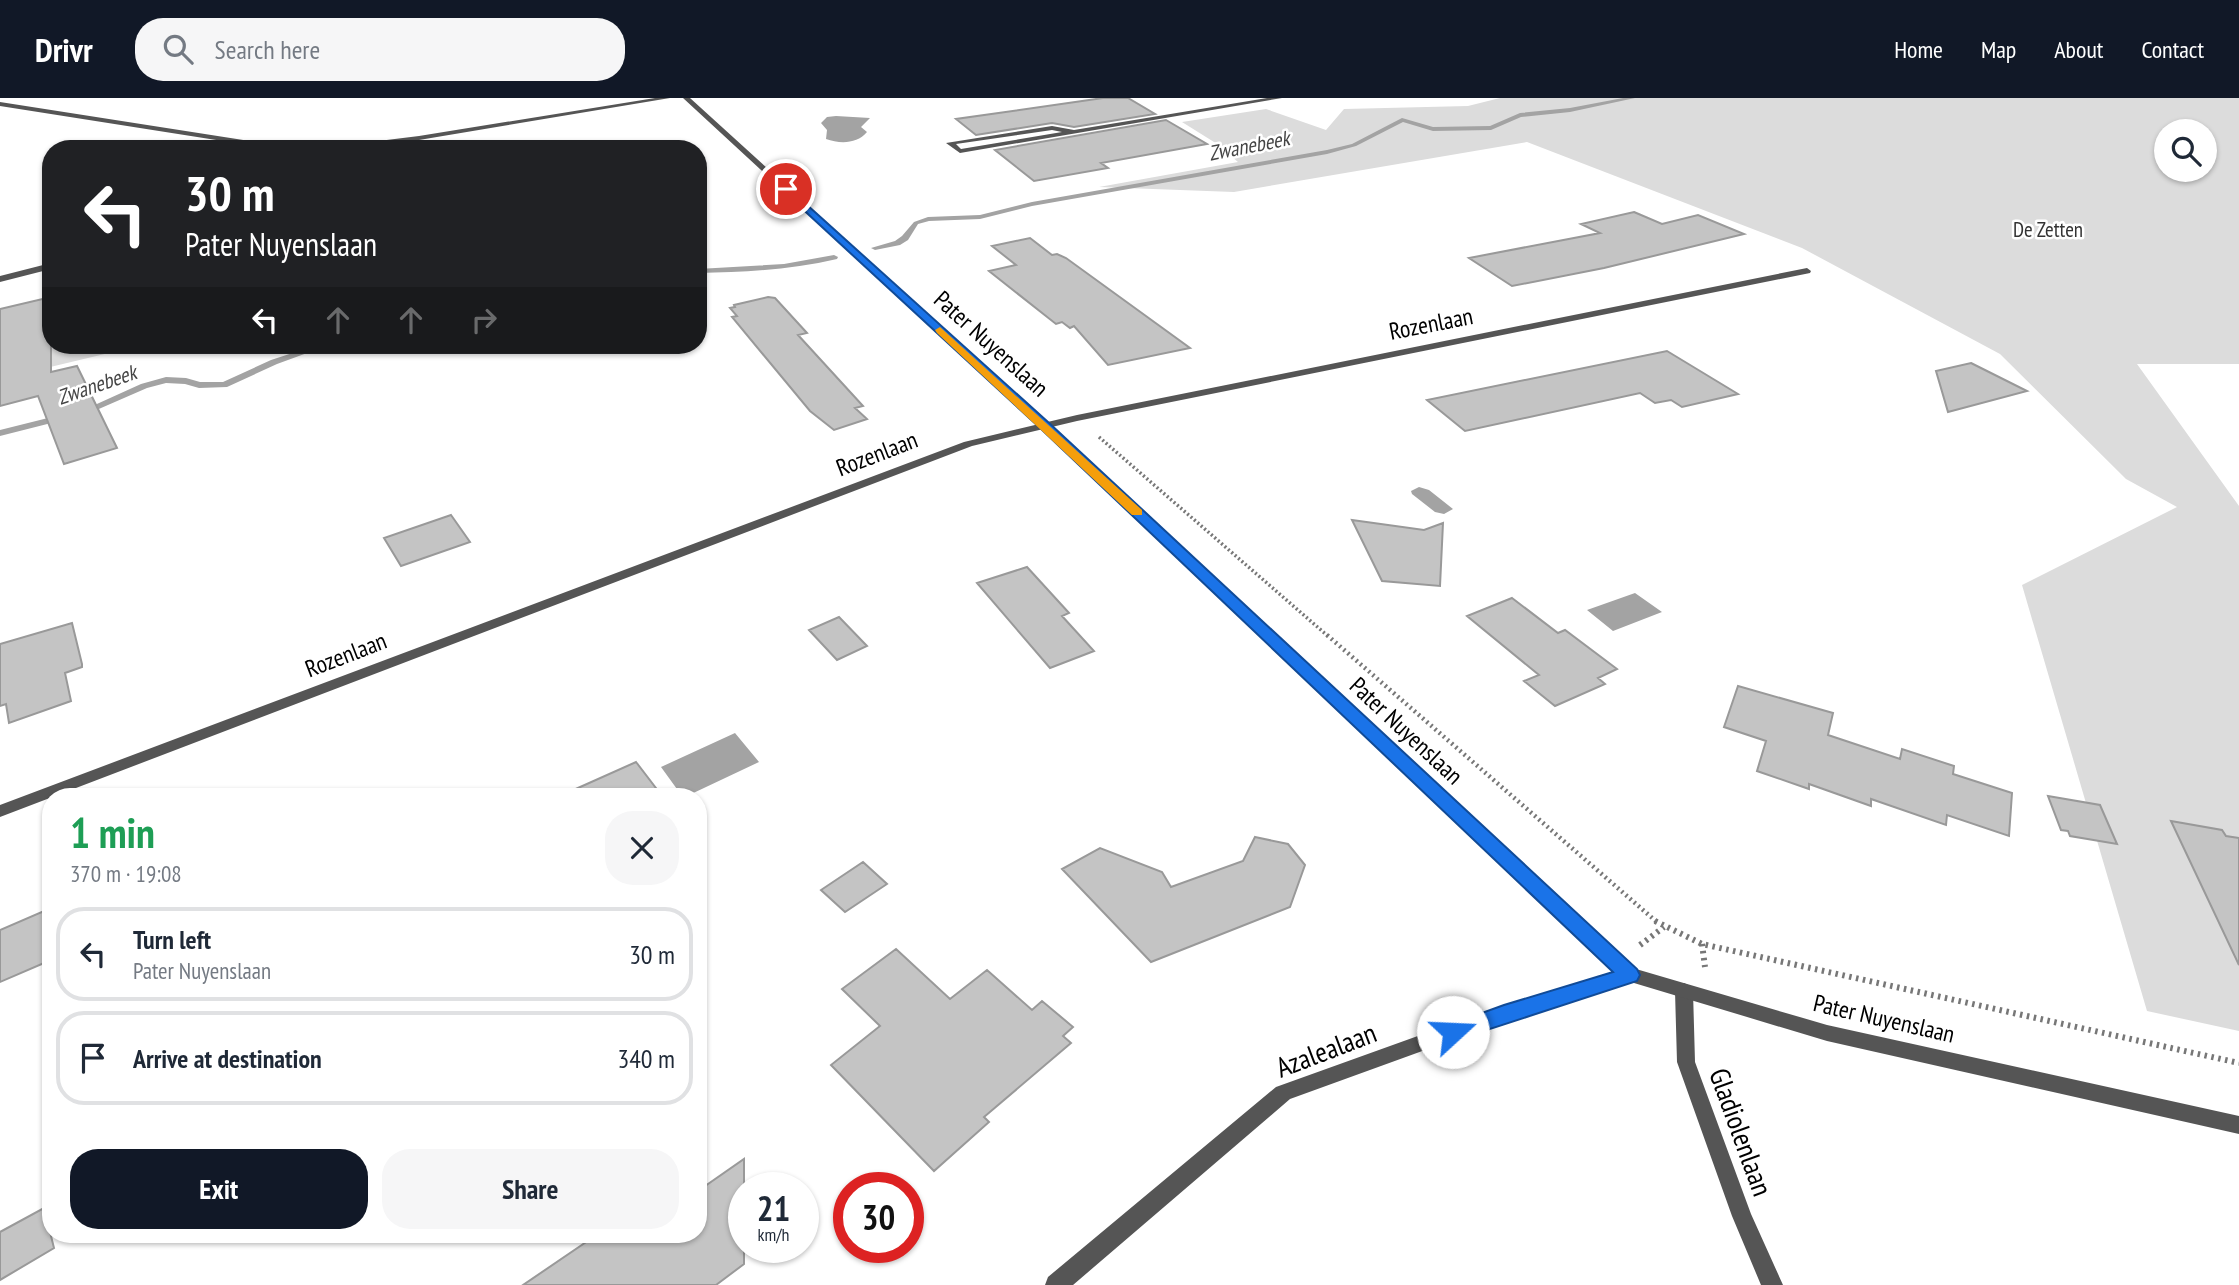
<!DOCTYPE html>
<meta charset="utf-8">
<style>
:root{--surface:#fff;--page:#f6f6f7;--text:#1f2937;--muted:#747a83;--line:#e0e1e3;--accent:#111827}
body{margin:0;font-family:"PT Sans Narrow",sans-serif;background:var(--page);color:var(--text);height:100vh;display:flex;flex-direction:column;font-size:26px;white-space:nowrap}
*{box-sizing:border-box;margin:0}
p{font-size:23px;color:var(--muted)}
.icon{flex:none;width:38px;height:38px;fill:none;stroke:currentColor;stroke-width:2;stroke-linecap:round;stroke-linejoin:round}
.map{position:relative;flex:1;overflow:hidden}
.details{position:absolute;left:42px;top:690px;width:665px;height:455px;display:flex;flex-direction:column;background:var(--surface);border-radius:28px;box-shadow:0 2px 5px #0004}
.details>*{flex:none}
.top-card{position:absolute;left:42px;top:42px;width:665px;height:214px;border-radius:28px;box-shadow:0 2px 5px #0004;background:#202124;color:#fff;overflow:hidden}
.tools{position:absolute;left:2154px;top:21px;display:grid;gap:14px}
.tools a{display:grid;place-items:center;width:63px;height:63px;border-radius:50%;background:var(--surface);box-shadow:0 2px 5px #0004;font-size:35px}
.speed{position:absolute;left:728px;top:1074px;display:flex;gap:14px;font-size:35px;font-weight:700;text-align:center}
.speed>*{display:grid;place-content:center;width:91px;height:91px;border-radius:50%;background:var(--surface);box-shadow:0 2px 5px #0004;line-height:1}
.speed small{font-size:18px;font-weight:400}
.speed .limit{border:10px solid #d22;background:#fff;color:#111}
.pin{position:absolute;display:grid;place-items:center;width:60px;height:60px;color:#fff;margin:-30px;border:4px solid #fff;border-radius:50%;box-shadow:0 2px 7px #0007}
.me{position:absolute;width:77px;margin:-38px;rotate:70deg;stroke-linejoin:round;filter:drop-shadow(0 0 5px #0008)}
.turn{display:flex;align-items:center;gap:24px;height:147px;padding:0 28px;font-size:32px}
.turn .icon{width:91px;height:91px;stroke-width:2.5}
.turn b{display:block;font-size:49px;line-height:60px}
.lanes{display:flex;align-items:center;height:66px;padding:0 28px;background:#0003;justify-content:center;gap:35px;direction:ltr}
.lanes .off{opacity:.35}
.round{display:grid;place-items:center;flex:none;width:74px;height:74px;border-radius:28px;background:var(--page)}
.headline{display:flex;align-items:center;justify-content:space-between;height:119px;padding:0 28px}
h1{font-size:42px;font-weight:700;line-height:52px;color:#1e9e55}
.cta{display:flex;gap:14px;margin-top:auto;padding:14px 28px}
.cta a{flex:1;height:80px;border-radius:28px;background:var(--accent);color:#fff;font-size:28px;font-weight:700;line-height:80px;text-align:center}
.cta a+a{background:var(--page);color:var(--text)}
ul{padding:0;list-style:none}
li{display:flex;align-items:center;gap:21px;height:94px;margin:0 14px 10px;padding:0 14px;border:4px solid var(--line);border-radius:28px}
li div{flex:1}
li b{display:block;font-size:26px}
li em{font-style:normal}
header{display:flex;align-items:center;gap:42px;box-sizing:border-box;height:98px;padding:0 35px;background:var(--accent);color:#fff}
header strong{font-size:33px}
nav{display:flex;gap:38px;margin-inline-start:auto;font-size:24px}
.search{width:490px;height:63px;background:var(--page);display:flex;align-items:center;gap:18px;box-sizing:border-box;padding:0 24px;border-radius:28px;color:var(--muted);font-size:26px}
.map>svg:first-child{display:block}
.green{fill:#dcdcdc;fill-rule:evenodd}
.water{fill:#a3a3a3}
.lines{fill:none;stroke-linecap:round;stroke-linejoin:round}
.stream{fill:#a3a3a3;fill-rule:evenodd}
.building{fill:#c4c4c4;stroke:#999;stroke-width:2}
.path-far2{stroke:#777;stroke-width:3.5;stroke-dasharray:2 2.5;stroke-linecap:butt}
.path-far1{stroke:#777;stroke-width:4.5;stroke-dasharray:2 3.5;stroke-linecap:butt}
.path{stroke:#777;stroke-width:6;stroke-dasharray:2.5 4.5;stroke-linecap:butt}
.minor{fill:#555;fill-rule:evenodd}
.tertiary{fill:#555;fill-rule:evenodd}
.route{fill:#1a73e8;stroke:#114b97;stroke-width:2}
.slow{fill:#f59e0b}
.labels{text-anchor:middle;stroke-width:5;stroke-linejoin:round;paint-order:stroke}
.far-water-label{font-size:21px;font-style:italic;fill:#444;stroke:#fff}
.far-park-label{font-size:21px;fill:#333;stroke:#fff}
.street-label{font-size:24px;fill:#000;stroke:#fff}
.near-street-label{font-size:28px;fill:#000;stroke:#fff}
</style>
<header>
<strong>Drivr</strong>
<div class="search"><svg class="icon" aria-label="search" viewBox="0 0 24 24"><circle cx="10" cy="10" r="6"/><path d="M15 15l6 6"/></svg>Search here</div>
<nav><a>Home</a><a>Map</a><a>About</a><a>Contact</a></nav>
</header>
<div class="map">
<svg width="2239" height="1187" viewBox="0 0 2239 1187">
<rect width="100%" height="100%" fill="#fff"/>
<path class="green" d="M 1500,0 L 2239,0 L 2239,266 L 2137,266 L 2239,408 L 2239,933 L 2147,913 L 2022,487 L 2177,409 L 2126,381 L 2000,256 L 1802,150 L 1527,44 L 1234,94 L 1099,89 L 1238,64 L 1214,44 L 1182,24 L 1266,11 L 1326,32 L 1344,11 L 1468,8 ZM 2166,33 L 2205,33 L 2205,72 L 2166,72 Z
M 0,243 L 51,247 L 133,247 L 134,249 L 0,281 Z"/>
<path class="water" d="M 836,18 L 870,20 L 861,29 L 867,34 C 857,46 840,46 826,41 L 827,32 L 821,25 L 827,19 Z
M 1419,389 L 1429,392 L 1453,411 L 1444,416 L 1435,414 L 1412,396 L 1411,393 Z
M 1635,495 L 1662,514 L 1613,533 L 1587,512 Z
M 735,635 L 759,664 L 687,698 L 682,698 L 661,669 Z"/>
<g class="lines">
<path class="stream" d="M 1623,0 L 1635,0 L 1570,14 L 1521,19 L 1491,32 L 1433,33 L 1403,24 L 1356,48 L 1327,56 L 1032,108 L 980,121 L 929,123 L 918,126 L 908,142 L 900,147 L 875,152 L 871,150 L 895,143 L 902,138 L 914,124 L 928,119 L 980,117 L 1032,104 L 1327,52 L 1352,46 L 1402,20 L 1433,29 L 1490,28 L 1520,15 L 1570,10 Z
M 834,157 L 838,159 L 837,161 C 791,172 745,174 698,175 L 698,171 L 784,166 Z
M 317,247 L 329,247 L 277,266 L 227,289 L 199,290 L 185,286 L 166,285 L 147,290 L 85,317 L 79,317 L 77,315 L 141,286 L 166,279 L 186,280 L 200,284 L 223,284 L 271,262 Z
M 64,316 L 69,319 L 67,321 L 0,338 L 0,332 Z"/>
</g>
<path class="building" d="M 1103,0 L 1128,0 L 1155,16 L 1074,29 L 1052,25 L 976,37 L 956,21 Z
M 1166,22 L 1207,46 L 1101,65 L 1108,70 L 1034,83 L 995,52 Z
M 1634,114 L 1662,126 L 1698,117 L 1744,136 L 1604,170 L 1512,188 L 1469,160 L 1600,135 L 1581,126 Z
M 1030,140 L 1052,157 L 1057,156 L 1066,160 L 1190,250 L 1108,267 L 1074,228 L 1070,230 L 1062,224 L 1056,226 L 989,173 L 1016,167 L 992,148 Z
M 51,199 L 51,274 L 77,268 L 117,350 L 64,366 L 38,298 L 0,308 L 0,211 Z
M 768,199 L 775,200 L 807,235 L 798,237 L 863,308 L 855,310 L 867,321 L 834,332 L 810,313 L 732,219 L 737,218 L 730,210 L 735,209 L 734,207 Z
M 1667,253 L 1738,296 L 1682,309 L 1671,302 L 1655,305 L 1640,295 L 1465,333 L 1427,302 Z
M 1971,265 L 2027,293 L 1948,314 L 1936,273 Z
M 451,417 L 470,444 L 401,468 L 384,440 Z
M 1352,422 L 1424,432 L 1443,425 L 1440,488 L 1382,483 Z
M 1027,469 L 1069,515 L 1062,518 L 1094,553 L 1050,570 L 977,485 Z
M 1512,500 L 1558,535 L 1565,532 L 1617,571 L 1598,580 L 1605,586 L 1555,608 L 1524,583 L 1539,577 L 1467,518 Z
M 839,519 L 867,548 L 837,562 L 809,532 Z
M 72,525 L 82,566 L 82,569 L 65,575 L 71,603 L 9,625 L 6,606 L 0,608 L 0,546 Z
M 1738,588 L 1833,615 L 1828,637 L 1900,661 L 1902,651 L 1954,668 L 1953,676 L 2012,695 L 2009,738 L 1947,717 L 1946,727 L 1871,701 L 1871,708 L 1809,686 L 1809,691 L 1757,673 L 1766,643 L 1724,629 Z
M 636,664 L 662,698 L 560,698 Z
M 2048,698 L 2100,707 L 2117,746 L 2070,738 L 2068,733 L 2061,732 Z
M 2171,723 L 2222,732 L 2226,738 L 2239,740 L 2239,867 Z
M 1255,739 L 1288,746 L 1305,767 L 1290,809 L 1151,864 L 1062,771 L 1100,750 L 1162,774 L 1171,789 L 1243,763 Z
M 863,764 L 887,786 L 845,814 L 821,792 Z
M 51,810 L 51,862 L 0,884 L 0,832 Z
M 896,851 L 950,901 L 987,872 L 1032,912 L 1042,903 L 1073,929 L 1063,938 L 1071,945 L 984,1019 L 989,1024 L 934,1073 L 831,967 L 880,928 L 842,891 Z
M 744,1061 L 744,1166 L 716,1187 L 523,1187 L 598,1136 L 698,1136 L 698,1093 Z
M 44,1110 L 54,1150 L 0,1182 L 0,1134 Z"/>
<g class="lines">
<path class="path-far2" d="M 1099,339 L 1329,539"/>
<path class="path-far1" d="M 1327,537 L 1658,825"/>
<path class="path" d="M 1655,823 L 1702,846 L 2239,965
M 1702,846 L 1705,869
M 1640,847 L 1664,829"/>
<path class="minor" d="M 655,0 L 670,0 L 419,42 L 339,51 L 314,51 L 419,38 Z
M 1267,0 L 1282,0 L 960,55 L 946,45 L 1052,28 L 1074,32 ZM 1052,32 L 1062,34 L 961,51 L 956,46 Z
M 0,4 L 288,49 L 291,51 L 273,51 L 0,8 Z
M 51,165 L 51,171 L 0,184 L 0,178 Z
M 1807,170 L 1811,173 L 1810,175 L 1077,323 L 972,348 L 0,719 L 0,707 L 964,344 L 1077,317 Z
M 1630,870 L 1636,872 L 1639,877 L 1636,882 L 1505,923 L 1290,1001 L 1073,1187 L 1045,1187 L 1048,1179 L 1276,989 L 1504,907 Z
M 1684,885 L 1690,888 L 1693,893 L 1695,964 L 1751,1116 L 1783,1187 L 1761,1187 L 1732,1118 L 1677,964 L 1675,893 L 1678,888 Z"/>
<path class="tertiary" d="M 683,0 L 690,0 L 1047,325 L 1636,871 L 1827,927 L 2239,1018 L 2239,1036 L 1827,943 L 1624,882 L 1039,329 Z"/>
</g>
<path class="route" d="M 786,88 L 1048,324 L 1637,871 L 1640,877 L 1637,883 L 1453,943 L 1446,940 L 1443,934 L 1446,928 L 1504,907 L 1613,874 L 1039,329 L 783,93 Z"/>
<path class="slow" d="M 940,229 L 1142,412 L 1142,417 L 1132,417 L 937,235 L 935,232 Z"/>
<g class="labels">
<g class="far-water-label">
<text transform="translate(1249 48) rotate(-11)" y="7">Zwanebeek</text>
<text transform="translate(97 287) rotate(-19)" y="7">Zwanebeek</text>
</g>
<g class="far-park-label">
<text x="2048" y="139">De Zetten</text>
</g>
<g class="street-label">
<text transform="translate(1431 226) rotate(-11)" y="8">Rozenlaan</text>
<text transform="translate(991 246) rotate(42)" y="8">Pater Nuyenslaan</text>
<text transform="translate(877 356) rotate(-21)" y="8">Rozenlaan</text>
<text transform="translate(346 557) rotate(-21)" y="8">Rozenlaan</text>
<text transform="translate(1406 633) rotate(43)" y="8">Pater Nuyenslaan</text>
<text transform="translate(1884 921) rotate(13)" y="8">Pater Nuyenslaan</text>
</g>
<g class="near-street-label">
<text transform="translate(1326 952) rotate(-21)" y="10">Azalealaan</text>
<text transform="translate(1741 1034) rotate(70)" y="10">Gladiolenlaan</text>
</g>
</g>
</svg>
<div class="tools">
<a><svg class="icon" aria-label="search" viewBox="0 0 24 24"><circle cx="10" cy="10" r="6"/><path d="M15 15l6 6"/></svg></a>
</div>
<div class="speed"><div>21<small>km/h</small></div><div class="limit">30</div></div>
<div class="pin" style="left:786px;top:91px;background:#d93025"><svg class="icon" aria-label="arrive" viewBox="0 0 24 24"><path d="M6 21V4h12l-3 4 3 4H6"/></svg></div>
<svg class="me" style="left:1453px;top:934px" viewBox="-20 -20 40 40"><circle r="19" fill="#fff"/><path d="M0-13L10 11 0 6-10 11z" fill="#1a73e8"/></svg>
<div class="top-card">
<div class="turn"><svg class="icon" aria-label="left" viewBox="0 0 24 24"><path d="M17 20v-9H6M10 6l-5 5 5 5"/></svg><div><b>30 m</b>Pater Nuyenslaan</div></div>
<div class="lanes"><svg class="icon" aria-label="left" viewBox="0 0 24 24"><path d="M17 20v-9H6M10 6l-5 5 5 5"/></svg><svg class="icon off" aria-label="ahead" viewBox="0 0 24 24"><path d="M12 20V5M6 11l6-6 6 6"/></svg><svg class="icon off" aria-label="ahead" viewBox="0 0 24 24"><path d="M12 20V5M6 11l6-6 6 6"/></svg><svg class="icon off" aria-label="right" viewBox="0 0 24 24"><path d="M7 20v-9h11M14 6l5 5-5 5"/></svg></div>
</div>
<section class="details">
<div class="headline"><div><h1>1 min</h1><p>370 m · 19:08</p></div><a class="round"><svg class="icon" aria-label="close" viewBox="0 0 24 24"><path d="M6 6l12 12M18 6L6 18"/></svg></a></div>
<ul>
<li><svg class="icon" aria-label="left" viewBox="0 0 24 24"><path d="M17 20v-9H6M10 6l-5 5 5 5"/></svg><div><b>Turn left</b><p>Pater Nuyenslaan</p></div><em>30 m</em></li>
<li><svg class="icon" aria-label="arrive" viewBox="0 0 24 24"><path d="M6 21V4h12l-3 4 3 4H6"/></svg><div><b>Arrive at destination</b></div><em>340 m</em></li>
</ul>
<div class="cta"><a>Exit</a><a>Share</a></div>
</section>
</div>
